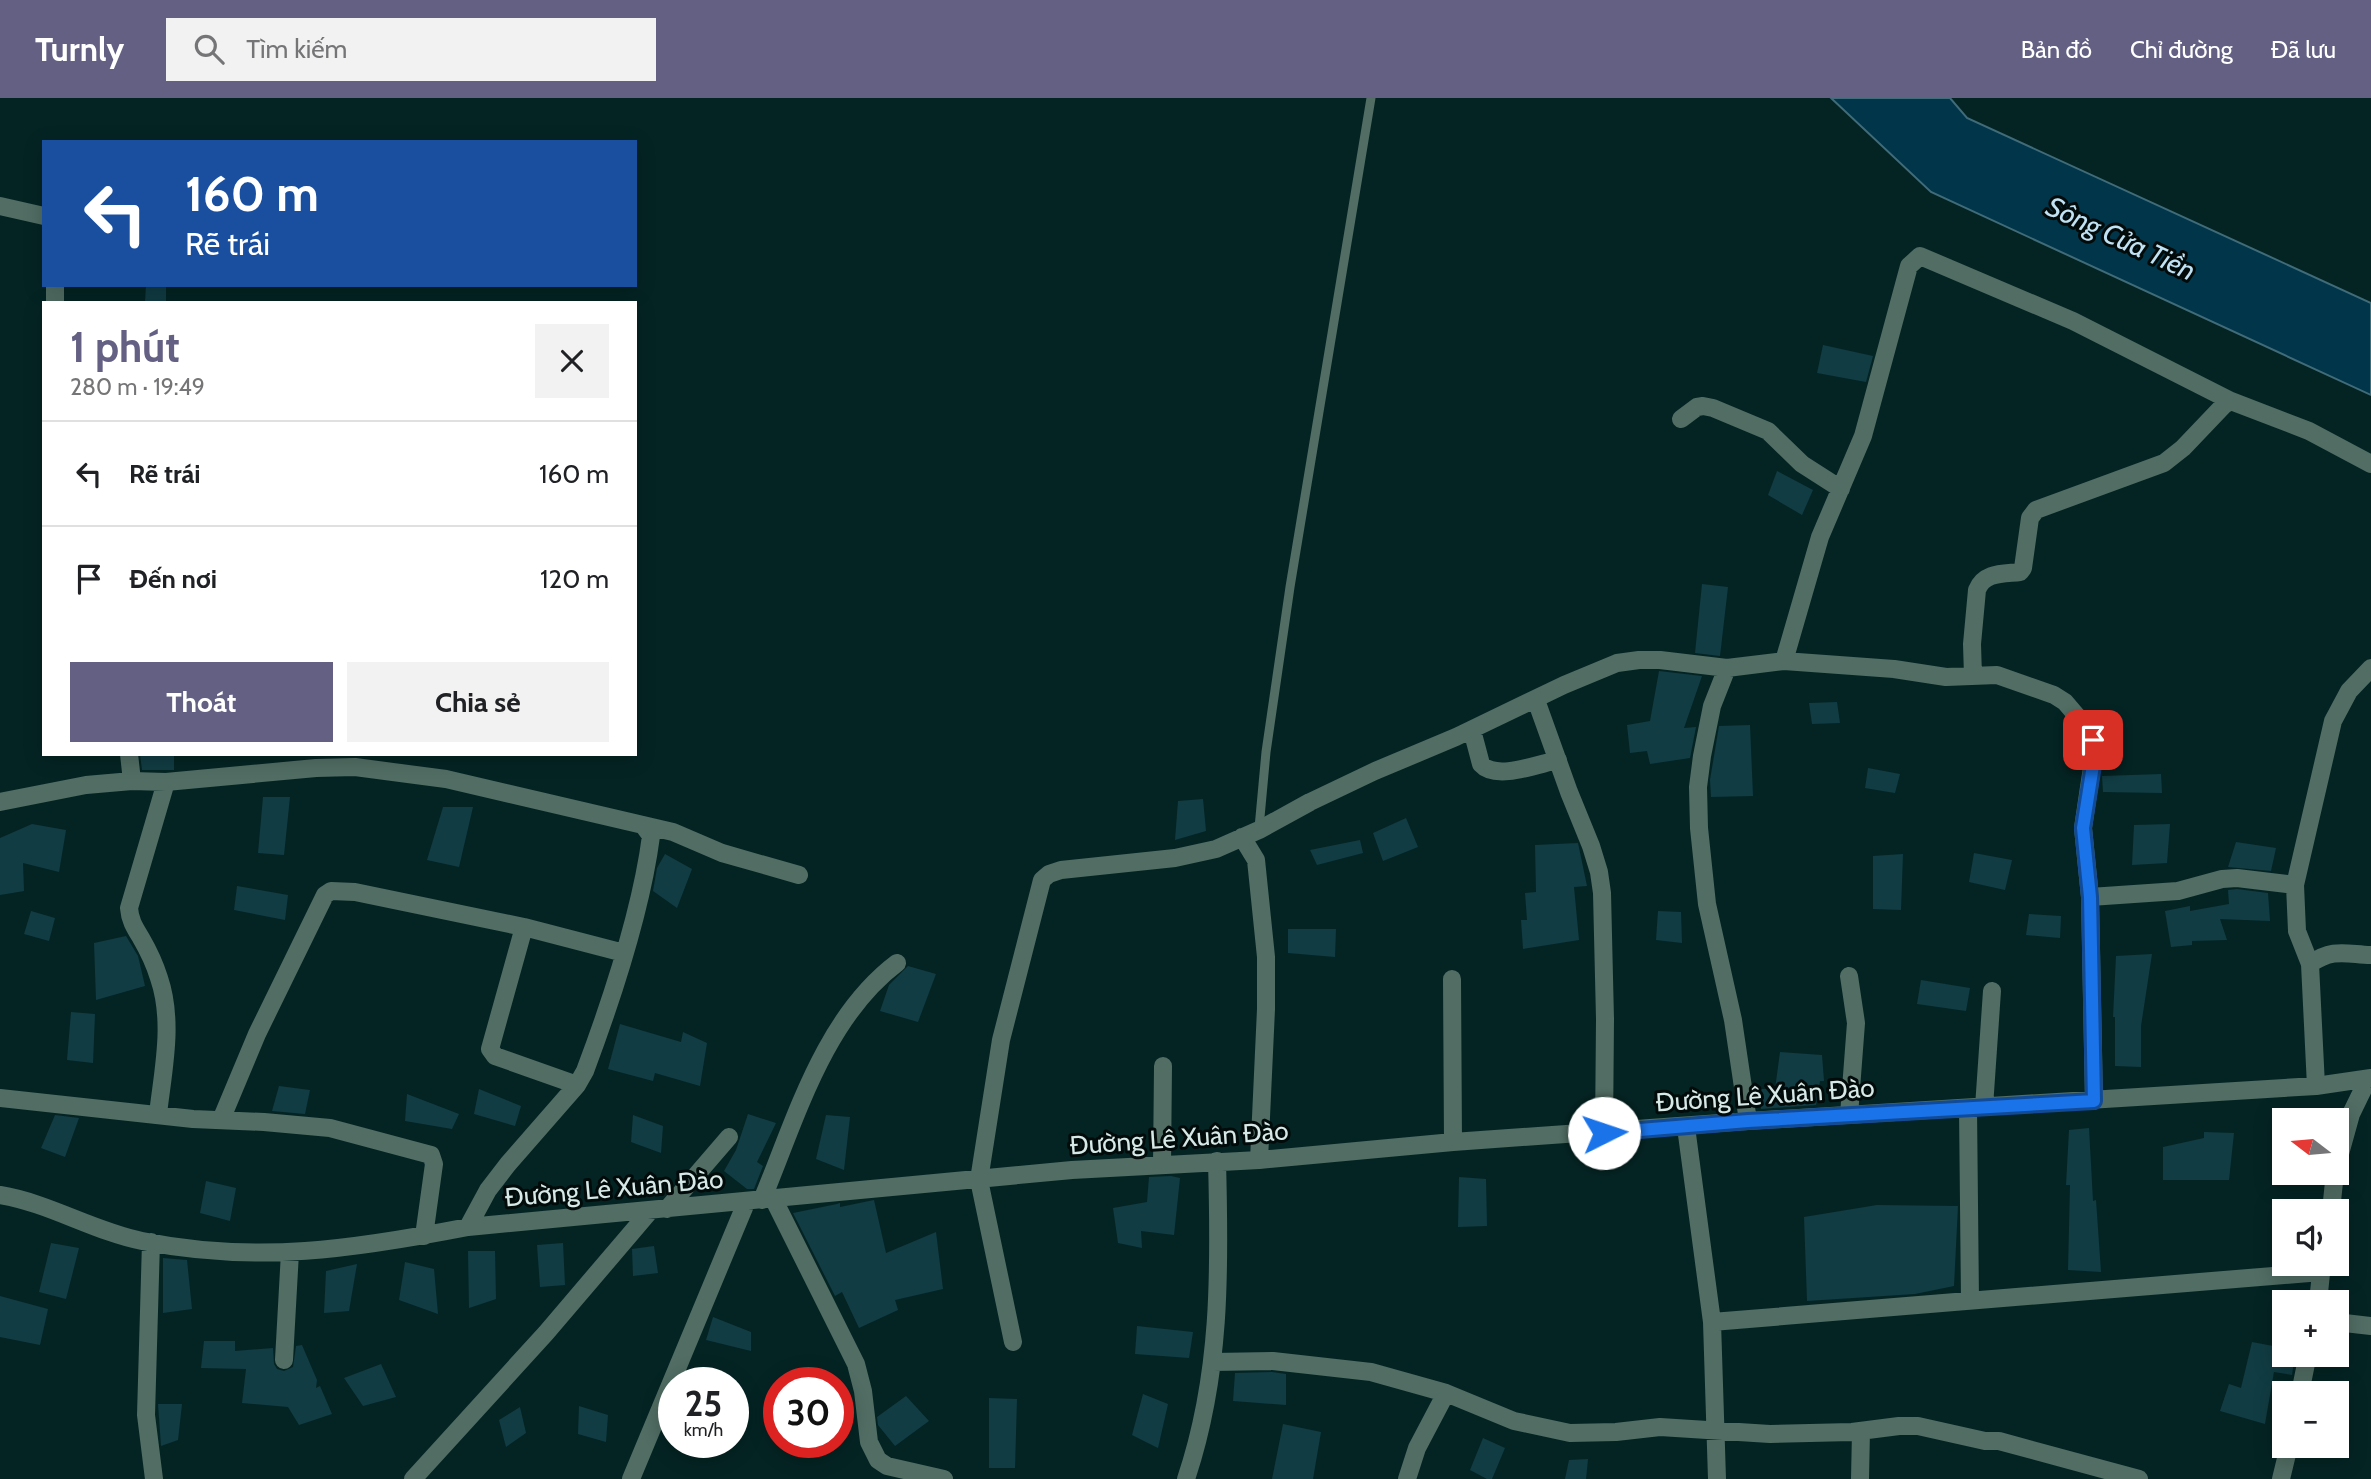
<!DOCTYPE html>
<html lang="vi">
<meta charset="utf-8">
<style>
:root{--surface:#fff;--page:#f2f2f2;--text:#202124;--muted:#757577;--line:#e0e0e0;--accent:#636084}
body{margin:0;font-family:Cabin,sans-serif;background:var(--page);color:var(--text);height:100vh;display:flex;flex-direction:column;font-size:26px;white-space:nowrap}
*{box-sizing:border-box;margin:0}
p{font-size:23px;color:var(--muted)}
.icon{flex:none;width:38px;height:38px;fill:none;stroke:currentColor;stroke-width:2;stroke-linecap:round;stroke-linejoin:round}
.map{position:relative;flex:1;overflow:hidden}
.panel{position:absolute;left:42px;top:203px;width:595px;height:455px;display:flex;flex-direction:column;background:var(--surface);border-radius:0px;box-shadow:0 4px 18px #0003}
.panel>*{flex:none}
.hud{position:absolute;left:42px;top:42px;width:595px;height:147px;border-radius:0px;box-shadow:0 4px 18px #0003;background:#1a4fa0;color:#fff;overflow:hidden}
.needle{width:46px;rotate:286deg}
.controls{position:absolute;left:2272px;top:1010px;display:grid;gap:14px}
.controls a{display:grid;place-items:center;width:77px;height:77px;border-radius:0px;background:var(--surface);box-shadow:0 4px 18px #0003;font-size:35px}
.speed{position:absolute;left:658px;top:1269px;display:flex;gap:14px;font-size:35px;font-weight:700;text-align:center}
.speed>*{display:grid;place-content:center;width:91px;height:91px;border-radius:50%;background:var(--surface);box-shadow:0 4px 18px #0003;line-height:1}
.speed small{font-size:18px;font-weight:400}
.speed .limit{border:10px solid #d22;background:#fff;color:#111}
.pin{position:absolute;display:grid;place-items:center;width:60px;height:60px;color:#fff;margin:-30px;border-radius:14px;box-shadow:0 4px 10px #0006}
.me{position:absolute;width:77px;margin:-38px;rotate:86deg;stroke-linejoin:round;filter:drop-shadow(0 0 5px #0008)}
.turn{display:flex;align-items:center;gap:24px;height:147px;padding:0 28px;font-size:32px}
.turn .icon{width:91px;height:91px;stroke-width:2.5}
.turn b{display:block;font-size:49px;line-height:60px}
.round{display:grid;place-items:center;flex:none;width:74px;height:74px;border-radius:0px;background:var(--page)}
.summary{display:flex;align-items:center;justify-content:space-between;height:119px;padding:0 28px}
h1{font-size:42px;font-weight:700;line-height:52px;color:var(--accent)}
.primary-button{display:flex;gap:14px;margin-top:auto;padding:14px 28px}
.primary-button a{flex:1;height:80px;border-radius:0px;background:var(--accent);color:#fff;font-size:28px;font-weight:700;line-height:80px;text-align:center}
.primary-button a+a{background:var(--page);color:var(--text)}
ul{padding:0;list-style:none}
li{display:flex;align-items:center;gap:21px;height:105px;padding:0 28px;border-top:2px solid var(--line)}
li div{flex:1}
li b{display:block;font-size:26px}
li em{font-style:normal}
header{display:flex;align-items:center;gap:42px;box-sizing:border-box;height:98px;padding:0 35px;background:var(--accent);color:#fff}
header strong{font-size:33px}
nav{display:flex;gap:38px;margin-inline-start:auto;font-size:24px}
.search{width:490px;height:63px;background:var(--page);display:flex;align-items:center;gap:18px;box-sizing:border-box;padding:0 24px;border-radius:0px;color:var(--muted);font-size:26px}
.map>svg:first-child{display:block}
.water{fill:#00354a;stroke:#406b79;stroke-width:2}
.building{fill:#113c43}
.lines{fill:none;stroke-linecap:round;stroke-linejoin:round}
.service{stroke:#516d64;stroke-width:9}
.minor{stroke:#516d64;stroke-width:18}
.route-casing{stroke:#114b97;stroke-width:18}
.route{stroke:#1a73e8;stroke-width:12}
.labels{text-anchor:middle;stroke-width:6;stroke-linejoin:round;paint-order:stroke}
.street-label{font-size:26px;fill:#d7e9e7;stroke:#020b0a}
.water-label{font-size:28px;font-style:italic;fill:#c0e2f4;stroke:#020b0a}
</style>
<header>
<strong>Turnly</strong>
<div class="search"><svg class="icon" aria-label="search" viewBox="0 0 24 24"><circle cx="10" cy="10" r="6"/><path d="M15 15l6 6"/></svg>Tìm kiếm</div>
<nav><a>Bản đồ</a><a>Chỉ đường</a><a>Đã lưu</a></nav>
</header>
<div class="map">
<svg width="2371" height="1381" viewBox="0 0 2371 1381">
<rect width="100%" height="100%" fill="#042423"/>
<path class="water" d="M 1831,0 L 1950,0 L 1967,20 L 2371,205 L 2371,297 L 1931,94 Z"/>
<path class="building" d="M 146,187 L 166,187 L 166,205 L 145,205 Z
M 1823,247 L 1873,258 L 1866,284 L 1817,275 Z
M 1777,373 L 1813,392 L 1802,417 L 1768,397 Z
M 1702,486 L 1728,489 L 1720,558 L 1695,555 Z
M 1659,573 L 1702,578 L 1684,630 L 1696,629 L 1690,660 L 1650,666 L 1647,653 L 1630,655 L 1627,627 L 1650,623 Z
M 1837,604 L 1840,625 L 1812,626 L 1809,605 Z
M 1750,627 L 1753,698 L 1711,699 L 1710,682 L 1719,628 Z
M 140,656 L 174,656 L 174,672 L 142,672 Z
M 1868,670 L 1900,676 L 1895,695 L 1865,690 Z
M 2161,676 L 2162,695 L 2103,694 L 2102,678 Z
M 263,699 L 290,699 L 284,757 L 258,755 Z
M 1203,701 L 1206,733 L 1175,742 L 1178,703 Z
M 443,709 L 473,709 L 459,769 L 427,762 Z
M 1406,720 L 1418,749 L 1383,763 L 1373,735 Z
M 32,726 L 66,732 L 59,774 L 23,765 L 24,793 L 0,797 L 0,740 Z
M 2170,726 L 2167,765 L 2132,767 L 2134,727 Z
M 1360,742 L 1363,755 L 1317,767 L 1310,752 Z
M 2236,744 L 2276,750 L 2271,773 L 2228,769 Z
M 1578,745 L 1587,788 L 1574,789 L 1579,842 L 1523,851 L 1521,822 L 1527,822 L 1525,795 L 1536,794 L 1535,747 Z
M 1974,755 L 2012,762 L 2005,792 L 1969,784 Z
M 665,756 L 692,771 L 677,810 L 653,793 L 657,770 Z
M 1903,756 L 1901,812 L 1873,811 L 1873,758 Z
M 237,788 L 288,797 L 285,822 L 234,812 Z
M 2237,791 L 2268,795 L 2270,823 L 2220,821 L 2227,842 L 2192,843 L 2192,847 L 2171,849 L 2165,813 L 2190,808 L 2190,813 L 2229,806 L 2228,792 Z
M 31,813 L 55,820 L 49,843 L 24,836 Z
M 1658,813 L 1681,814 L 1682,845 L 1656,842 Z
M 2029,816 L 2061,818 L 2060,840 L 2026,837 Z
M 1288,831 L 1336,831 L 1335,859 L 1288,855 Z
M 126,838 L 138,858 L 145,888 L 96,902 L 94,845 Z
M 2152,856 L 2141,928 L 2141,969 L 2115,968 L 2115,919 L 2113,919 L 2116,858 Z
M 908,868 L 936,876 L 918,924 L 880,913 L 889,887 Z
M 1921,882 L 1970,890 L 1966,913 L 1917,906 Z
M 71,914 L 95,916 L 93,965 L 67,962 Z
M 620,926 L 681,944 L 683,934 L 707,945 L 700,988 L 655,975 L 653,983 L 608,971 Z
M 1780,954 L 1822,957 L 1824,983 L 1820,983 L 1816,1007 L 1761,1011 L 1761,991 L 1775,991 Z
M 279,988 L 310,992 L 305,1016 L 272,1013 Z
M 479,991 L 521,1008 L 515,1028 L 474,1016 Z
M 407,996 L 459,1016 L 452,1031 L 405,1023 Z
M 748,1016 L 776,1025 L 757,1064 L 763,1068 L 754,1091 L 747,1091 L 724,1073 L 736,1052 Z
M 55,1017 L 79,1020 L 65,1059 L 41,1050 Z
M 633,1017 L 663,1028 L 661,1055 L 631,1044 Z
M 826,1017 L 850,1019 L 844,1072 L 816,1061 Z
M 2089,1030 L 2093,1103 L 2096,1102 L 2101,1174 L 2068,1172 L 2070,1087 L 2066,1087 L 2069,1032 Z
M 2204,1034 L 2234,1035 L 2229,1082 L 2163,1082 L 2163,1049 L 2204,1040 Z
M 1171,1078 L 1180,1080 L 1174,1137 L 1141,1133 L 1142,1150 L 1118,1145 L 1113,1110 L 1147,1104 L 1149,1079 Z
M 1459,1079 L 1486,1081 L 1487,1128 L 1458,1129 Z
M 206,1083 L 236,1090 L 230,1123 L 200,1115 Z
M 874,1102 L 886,1155 L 936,1134 L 943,1191 L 895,1202 L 898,1212 L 859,1230 L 842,1194 L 835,1198 L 793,1115 L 837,1106 L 840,1105 L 840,1109 Z
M 1877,1107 L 1958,1108 L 1954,1188 L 1915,1196 L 1807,1203 L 1804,1119 Z
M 51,1145 L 79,1150 L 66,1201 L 39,1194 Z
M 563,1145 L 565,1187 L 540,1189 L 537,1147 Z
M 654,1148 L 658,1175 L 633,1178 L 632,1151 Z
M 468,1153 L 495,1153 L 496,1201 L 469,1210 Z
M 163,1160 L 187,1162 L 192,1211 L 163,1215 Z
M 405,1164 L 434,1171 L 438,1216 L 399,1202 Z
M 357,1166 L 349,1213 L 324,1215 L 326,1173 Z
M 0,1198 L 48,1211 L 40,1247 L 0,1239 Z
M 713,1219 L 751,1234 L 751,1253 L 706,1242 Z
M 1137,1228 L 1193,1234 L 1189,1260 L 1135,1256 Z
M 204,1243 L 235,1243 L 235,1253 L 273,1250 L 274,1266 L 277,1271 L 284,1273 L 293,1269 L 296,1248 L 302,1247 L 317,1282 L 316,1290 L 320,1288 L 332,1316 L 299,1327 L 288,1309 L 242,1305 L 246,1271 L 201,1270 Z
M 2252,1244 L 2284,1250 L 2284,1256 L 2295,1256 L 2292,1277 L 2274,1274 L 2265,1326 L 2220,1313 L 2229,1286 L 2241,1290 Z
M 381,1266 L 396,1299 L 363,1308 L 344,1280 Z
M 1272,1274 L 1286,1276 L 1286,1307 L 1233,1303 L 1235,1275 Z
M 1143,1296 L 1168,1306 L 1158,1350 L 1132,1337 Z
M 906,1298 L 929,1323 L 895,1348 L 878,1327 L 877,1319 Z
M 989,1300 L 1017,1301 L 1015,1370 L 989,1370 Z
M 158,1306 L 182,1306 L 178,1342 L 161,1348 Z
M 579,1308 L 608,1317 L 606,1344 L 578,1336 Z
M 520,1309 L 526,1335 L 506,1349 L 499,1322 Z
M 1283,1326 L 1321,1334 L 1313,1381 L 1272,1381 Z
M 1483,1340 L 1505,1350 L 1492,1381 L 1487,1381 L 1470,1372 Z
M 1588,1361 L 1586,1381 L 1565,1381 L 1569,1362 Z"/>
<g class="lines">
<path class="service" d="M 1259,730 L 1266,654 L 1290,489 L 1371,0"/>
<path class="minor" d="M 0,108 L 44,118
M 55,187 L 55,205
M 1681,321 L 1697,309 L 1703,308 L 1713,310 L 1768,333 L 1802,366 L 1841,391
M 1784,563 L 1820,439 L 1863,338 L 1909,168 L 1920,158 L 2073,223 L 2231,303
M 1727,570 L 1712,608 L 1702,658 L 1698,689 L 1699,730 L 1707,806 L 1733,922 L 1748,1023
M 1973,578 L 1972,546 L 1977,492 C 1984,474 2003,476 2020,474 L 2023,470 L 2030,420 L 2036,412 L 2164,365 L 2183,350 L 2224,307 L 2231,303 L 2309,333 L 2371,366
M 1536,602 L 1569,694 L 1591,748 L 1599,774 L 1602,795 L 1605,921 L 1604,1035
M 1472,632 L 1481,666 C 1496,683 1538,666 1558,662
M 129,656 L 132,683
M 0,704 L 86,687 L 132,683 L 166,684 L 316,670 L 355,669 L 446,681 L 643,727 L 651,738 C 641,815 612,901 585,973 L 577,987 L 508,1066 L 488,1092 L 468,1129
M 643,727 L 673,734 L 722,755 L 799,777
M 1242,739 L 1256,762 L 1266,859 L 1266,911 L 1259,1062
M 2090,799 L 2178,793 L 2222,781 L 2237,780 L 2295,787
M 524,829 L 490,951 L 495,958 L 577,987
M 2310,866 C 2333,850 2345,856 2371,857
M 1849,878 L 1856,925 L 1849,1017
M 1452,881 L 1453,1044
M 2316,988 L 2310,866 L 2297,833 L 2295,787 L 2333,623 L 2349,593 L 2371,570
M 0,1000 L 193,1021 L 264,1024 L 330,1030 L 431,1057 L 434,1066 L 424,1138
M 1984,1009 L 1992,893
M 1968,1010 L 1970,1203
M 158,1016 C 163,972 174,924 159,880 C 155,867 148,852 141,840 C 135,830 130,823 129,810 L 166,684
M 221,1022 L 257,936 L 325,797 L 331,793 L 355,794 L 524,829 L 624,855
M 1686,1029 L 1712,1224 L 1717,1381
M 1162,1067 L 1163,968
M 2336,1070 L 2351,1016 L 2368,981
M 0,1097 C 49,1105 93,1133 142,1143 C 256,1166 355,1151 468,1129 L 1072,1072 L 1259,1062 L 1453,1044 L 1748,1023 L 2316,988 L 2371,980
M 762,1102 C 796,1020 824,920 897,865
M 774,1102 L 856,1266 L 863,1293 L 869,1344 L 878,1362 L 887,1368 L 944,1381
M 667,1111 L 729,1039
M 2331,1113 L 2335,1074
M 151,1144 L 146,1317 L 154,1381
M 2318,1204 L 2322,1166
M 1712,1224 L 2321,1174
M 2336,1224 L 2371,1228
M 1013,1244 L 979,1082 L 1001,942 L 1042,782 L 1049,776 L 1061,772 L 1175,760 L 1216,751 L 1259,732 L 1310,704 L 1375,673 L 1456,639 L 1564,587 L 1617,565 L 1639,562 L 1660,562 L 1727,570 L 1784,563 L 1894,571 L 1946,579 L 1997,577 L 2054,597 L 2065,604 L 2088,631 L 2095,649 L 2083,730 L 2090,799 L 2094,1003
M 284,1262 L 290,1154
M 1213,1264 L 1273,1263 L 1371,1274 L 1446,1295 L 1514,1323 L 1570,1335 L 1616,1334 L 1660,1329 L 1770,1336 L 1852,1334 L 1899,1328 L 1918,1328 L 1985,1343 L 1999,1343 L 2139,1381
M 2300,1295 L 2308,1256
M 413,1381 L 546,1235 L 650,1113
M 631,1381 L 746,1105
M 1186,1381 C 1221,1277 1220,1172 1217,1063
M 1407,1381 L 1417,1350 L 1446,1295
M 1860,1381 L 1861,1333
M 2281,1381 L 2289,1348"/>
</g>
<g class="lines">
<defs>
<path id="route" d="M 1604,1035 L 1748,1023 L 2094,1003 L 2090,799 L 2083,730 L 2095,655 L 2093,642"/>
</defs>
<use href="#route" class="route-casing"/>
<use href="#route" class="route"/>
</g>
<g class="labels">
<g class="street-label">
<text transform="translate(1765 997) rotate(-4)" y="9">Đường Lê Xuân Đào</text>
<text transform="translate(1179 1040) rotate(-4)" y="9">Đường Lê Xuân Đào</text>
<text transform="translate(614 1090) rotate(-5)" y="9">Đường Lê Xuân Đào</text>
</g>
<g class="water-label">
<text transform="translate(2121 140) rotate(25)" y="10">Sông Cửa Tiền</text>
</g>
</g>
</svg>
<div class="controls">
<a><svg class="needle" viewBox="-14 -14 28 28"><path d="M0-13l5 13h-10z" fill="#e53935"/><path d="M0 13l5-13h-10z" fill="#757577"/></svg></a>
<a><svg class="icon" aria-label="sound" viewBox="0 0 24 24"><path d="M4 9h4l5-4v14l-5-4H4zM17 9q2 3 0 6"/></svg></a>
<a>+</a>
<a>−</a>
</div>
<div class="speed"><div>25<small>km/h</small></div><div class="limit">30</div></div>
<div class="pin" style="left:2093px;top:642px;background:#d93025"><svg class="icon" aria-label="arrive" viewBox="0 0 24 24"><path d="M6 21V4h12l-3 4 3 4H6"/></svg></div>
<svg class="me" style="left:1604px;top:1035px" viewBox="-20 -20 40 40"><circle r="19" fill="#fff"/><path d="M0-13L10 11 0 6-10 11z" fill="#1a73e8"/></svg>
<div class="hud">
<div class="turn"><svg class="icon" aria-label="left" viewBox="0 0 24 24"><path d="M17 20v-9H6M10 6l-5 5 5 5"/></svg><div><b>160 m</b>Rẽ trái</div></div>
</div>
<section class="panel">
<div class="summary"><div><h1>1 phút</h1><p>280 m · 19:49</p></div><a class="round"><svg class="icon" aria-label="close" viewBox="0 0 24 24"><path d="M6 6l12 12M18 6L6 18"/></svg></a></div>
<ul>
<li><svg class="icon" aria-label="left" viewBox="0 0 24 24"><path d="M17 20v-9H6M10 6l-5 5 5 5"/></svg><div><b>Rẽ trái</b></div><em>160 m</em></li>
<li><svg class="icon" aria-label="arrive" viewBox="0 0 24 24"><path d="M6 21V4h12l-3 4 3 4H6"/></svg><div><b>Đến nơi</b></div><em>120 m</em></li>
</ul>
<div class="primary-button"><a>Thoát</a><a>Chia sẻ</a></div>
</section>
</div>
